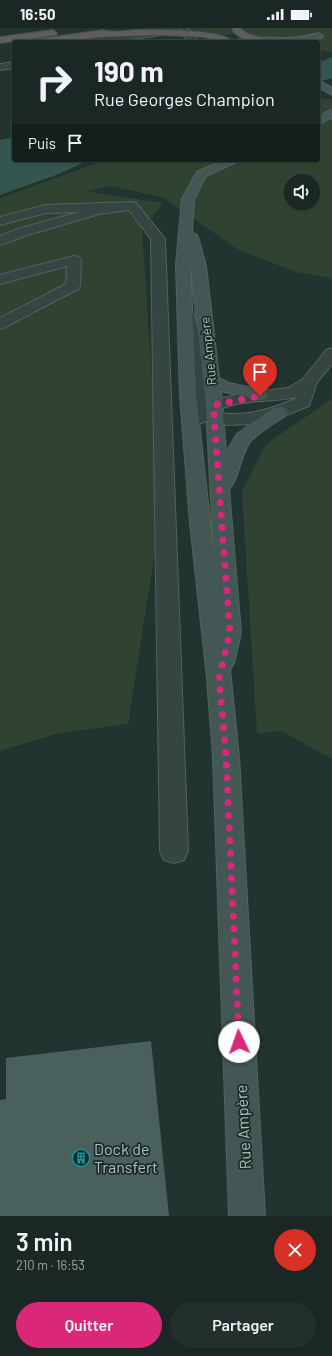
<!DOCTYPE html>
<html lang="fr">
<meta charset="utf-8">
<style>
:root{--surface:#1a2724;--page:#232f2c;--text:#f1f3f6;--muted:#9fa5a6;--line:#384441;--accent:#db2777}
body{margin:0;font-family:Barlow,sans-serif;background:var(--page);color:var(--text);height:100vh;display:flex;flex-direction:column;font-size:15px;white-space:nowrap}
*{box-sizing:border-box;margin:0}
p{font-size:13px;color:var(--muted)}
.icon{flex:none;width:22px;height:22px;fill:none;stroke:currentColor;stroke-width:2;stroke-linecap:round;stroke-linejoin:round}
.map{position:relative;height:1188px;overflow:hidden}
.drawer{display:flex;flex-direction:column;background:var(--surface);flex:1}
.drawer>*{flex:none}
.top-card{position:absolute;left:12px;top:12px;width:308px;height:122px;border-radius:4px;box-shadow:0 1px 3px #0004,0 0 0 1px var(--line);background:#1a2724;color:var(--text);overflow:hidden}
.tools{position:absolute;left:284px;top:146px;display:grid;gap:8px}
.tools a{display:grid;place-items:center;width:36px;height:36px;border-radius:50%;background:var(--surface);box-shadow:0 1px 3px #0004,0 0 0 1px var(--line);font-size:20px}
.pin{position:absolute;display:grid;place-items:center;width:34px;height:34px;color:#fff;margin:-41px -17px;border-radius:50% 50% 50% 0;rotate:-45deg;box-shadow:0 0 4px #0007}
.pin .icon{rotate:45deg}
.me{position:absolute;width:44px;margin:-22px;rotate:357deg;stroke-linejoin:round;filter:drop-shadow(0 0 3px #0008)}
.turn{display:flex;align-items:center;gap:14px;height:84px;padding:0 16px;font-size:18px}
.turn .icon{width:52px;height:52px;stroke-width:2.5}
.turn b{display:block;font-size:28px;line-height:34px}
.then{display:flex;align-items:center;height:38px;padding:0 16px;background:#0003;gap:8px;font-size:15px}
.round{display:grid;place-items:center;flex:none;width:42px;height:42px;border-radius:21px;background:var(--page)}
.overview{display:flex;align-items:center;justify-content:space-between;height:68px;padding:0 16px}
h1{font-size:24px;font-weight:600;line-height:30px}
.primary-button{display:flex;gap:8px;margin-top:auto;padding:8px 16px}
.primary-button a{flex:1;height:46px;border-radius:24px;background:var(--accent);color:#fff;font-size:16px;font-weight:600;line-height:46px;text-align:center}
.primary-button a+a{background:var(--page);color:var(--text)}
.status{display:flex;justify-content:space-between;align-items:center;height:28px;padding:0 20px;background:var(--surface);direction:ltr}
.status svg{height:11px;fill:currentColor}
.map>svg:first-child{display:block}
.green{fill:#304332;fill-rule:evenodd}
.water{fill:#34564f}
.building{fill:#4a605c}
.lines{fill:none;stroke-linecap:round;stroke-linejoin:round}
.minor-casing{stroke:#52635f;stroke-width:2}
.tertiary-casing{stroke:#52635f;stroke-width:2}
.secondary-casing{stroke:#52635f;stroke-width:2}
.trunk-casing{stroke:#3f504c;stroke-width:2}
.minor{fill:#354542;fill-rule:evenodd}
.tertiary{fill:#354542;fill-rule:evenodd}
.secondary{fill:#435854;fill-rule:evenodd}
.trunk{fill:#5e5c5c;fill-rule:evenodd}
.route{stroke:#db2777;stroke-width:7;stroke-dasharray:0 12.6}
.labels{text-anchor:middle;stroke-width:3.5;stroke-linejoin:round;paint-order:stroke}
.street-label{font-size:13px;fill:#afc2be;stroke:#1a2a26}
.near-street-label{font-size:16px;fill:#afc2be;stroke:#1a2a26}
.near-poi-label{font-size:16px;fill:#afc2be;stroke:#1a2a26;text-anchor:start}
</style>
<div class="status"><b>16:50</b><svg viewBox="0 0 49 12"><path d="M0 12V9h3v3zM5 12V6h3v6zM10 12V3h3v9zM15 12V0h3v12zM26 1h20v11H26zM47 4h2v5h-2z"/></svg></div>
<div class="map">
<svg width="332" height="1188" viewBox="0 0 332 1188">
<rect width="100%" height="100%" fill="#223430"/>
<path class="green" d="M 147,0 L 332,0 L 332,24 L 318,22 L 318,14 L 278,14 L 237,5 L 225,7 L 189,1 L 141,1 Z
M 318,67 L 323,71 L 332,71 L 332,250 L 296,244 L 239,222 L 162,169 L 110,158 L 85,163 L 163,175 L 142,202 L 161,485 L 128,696 L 59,705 L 0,723 L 0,170 L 106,132 L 318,132 ZM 291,153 L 313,153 L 313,175 L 291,175 Z
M 332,371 L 332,731 L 282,703 L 257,705 L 242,464 L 266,416 Z"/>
<path class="water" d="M 332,29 L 332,50 L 318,54 L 318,35 Z
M 14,109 L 14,132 L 90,132 L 56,147 L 0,167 L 0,112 Z"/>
<path class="building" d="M 151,1013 L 169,1188 L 0,1188 L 0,1072 L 6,1071 L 6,1030 Z"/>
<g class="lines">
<defs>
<path id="minor" d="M 181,0 L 187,0 L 199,14 L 190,14 L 183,8 L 180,2 Z
M 153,3 L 156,4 L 157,6 L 156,8 L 101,14 L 87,14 L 95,9 Z
M 14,34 L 14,40 L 0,42 L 0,36 Z
M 132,174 L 136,175 L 165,211 L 188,823 L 184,832 L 174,835 L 164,832 L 160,823 L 151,211 L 129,182 L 99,186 L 31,206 L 0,217 L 0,208 L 21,200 L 79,184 L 46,185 L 0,197 L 0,189 L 46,177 Z
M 74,228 L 79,229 L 81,232 L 80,258 L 78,261 L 5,299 L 0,301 L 0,290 L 66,256 L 67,238 L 0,256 L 0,247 Z
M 187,283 L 192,284 L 194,287 L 203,321 L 208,374 L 240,366 L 288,360 L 303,351 L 309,349 L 315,351 L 317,354 L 309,378 L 284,388 L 253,396 L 228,397 L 206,393 L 199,396 L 193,395 L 190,391 L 193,387 L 187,321 L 180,287 L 182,284 ZM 296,369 L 295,371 C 269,382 243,390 215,384 C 238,370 270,375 296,369 Z"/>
<path id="tertiary" d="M 332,320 L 332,336 L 315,357 L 309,359 L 303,357 L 301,354 L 303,351 L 326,322 Z"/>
<path id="secondary" d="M 319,5 L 323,8 L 322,10 L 298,14 L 233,14 C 242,6 275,11 288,10 C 298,10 309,7 319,5 Z
M 318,52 L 332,60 L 332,67 L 318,59 Z
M 332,81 L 332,89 L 318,97 L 318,89 Z
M 223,132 L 238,132 L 236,134 L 206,148 L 194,171 L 192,205 L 196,206 L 198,209 L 206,238 L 219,350 L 229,355 L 266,363 L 268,367 L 266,371 L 260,372 L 221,363 L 226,424 L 237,406 L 273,380 L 279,379 L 285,380 L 288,384 L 285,388 C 276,394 256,406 250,414 C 241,425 238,454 229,461 L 241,605 L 234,635 L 230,642 L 239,729 L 265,1188 L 229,1188 L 213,729 L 207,650 L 190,495 L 180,367 L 176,237 L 182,171 L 197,144 ZM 190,231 L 206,377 L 214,529 L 196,367 Z"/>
<path id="trunk" d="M 232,0 L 240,0 L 246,5 L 262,10 L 263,12 L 262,14 C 253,14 234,10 232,0 Z
M 53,2 L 57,5 L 56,7 L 0,15 L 0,9 Z
M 103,2 C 112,5 124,3 134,2 C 155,2 220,0 234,14 L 223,14 L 204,9 L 163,7 L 102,9 L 57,14 L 35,14 L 39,11 Z"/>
</defs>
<use href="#minor" class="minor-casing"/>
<use href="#tertiary" class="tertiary-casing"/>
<use href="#secondary" class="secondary-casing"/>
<use href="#trunk" class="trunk-casing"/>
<use href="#minor" class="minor"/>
<use href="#tertiary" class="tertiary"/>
<use href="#secondary" class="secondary"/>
<use href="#trunk" class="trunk"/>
</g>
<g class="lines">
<path class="route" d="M 239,1014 L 226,729 L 219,650 L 230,605 L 214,391 L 214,377 L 260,368"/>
</g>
<defs>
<symbol id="building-ring" viewBox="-11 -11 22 22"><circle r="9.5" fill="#1a2a26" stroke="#0f9aa8" stroke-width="1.5"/><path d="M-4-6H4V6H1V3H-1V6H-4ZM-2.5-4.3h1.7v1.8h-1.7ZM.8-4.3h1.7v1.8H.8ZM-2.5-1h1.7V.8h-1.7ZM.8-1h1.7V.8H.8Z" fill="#0f9aa8"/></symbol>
</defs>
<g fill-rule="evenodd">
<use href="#building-ring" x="71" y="1120" width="20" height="20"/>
</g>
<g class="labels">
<g class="street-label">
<text transform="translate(208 323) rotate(-96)" y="5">Rue Ampère</text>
</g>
<g class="near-street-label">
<text transform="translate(243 1099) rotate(-93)" y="6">Rue Ampère</text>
</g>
<g class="near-poi-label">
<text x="94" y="1127">Dock de<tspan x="94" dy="18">Transfert</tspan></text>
</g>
</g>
</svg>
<div class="tools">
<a><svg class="icon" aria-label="sound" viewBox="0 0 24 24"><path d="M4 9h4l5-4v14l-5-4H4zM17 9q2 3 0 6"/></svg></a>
</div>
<div class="pin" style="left:260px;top:368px;background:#d93025"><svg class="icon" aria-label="arrive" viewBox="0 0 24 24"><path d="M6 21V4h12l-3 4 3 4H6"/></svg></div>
<svg class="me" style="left:239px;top:1014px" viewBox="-20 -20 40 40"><circle r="19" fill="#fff"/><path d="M0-13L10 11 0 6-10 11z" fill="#db2777"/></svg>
<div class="top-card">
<div class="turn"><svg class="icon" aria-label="right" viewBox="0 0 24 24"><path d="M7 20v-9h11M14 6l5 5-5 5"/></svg><div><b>190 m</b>Rue Georges Champion</div></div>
<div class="then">Puis<svg class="icon" aria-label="arrive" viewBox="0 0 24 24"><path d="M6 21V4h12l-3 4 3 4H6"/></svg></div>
</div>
</div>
<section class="drawer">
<div class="overview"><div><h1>3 min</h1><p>210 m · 16:53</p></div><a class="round" style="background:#d93025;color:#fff"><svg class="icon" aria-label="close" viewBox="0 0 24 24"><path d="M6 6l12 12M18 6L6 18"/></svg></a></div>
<div class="primary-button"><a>Quitter</a><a>Partager</a></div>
</section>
